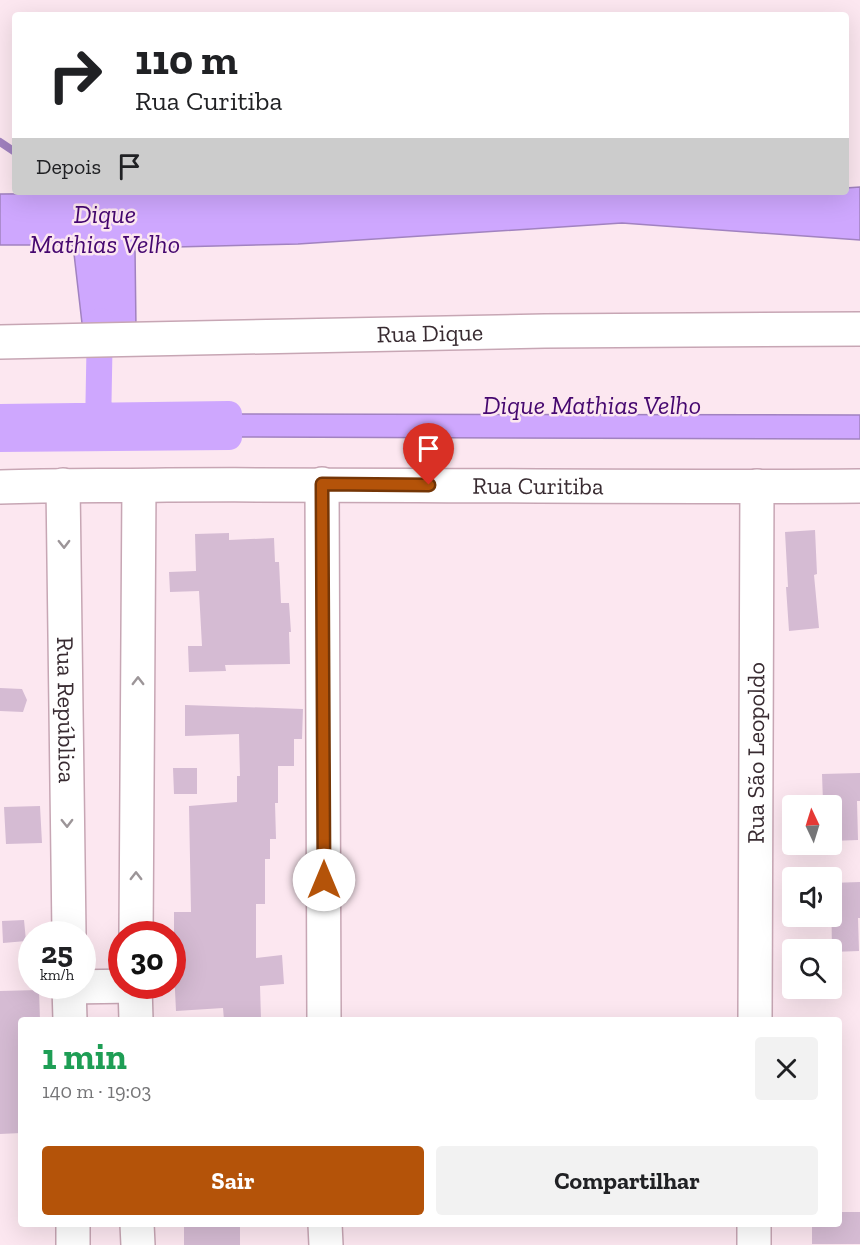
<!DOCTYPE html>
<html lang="pt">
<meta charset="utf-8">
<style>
:root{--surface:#fff;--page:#f2f2f2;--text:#202124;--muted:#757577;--accent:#b45309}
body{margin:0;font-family:"Zilla Slab",serif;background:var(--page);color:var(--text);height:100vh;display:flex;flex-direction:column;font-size:22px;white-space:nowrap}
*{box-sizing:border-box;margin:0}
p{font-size:20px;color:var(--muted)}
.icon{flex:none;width:33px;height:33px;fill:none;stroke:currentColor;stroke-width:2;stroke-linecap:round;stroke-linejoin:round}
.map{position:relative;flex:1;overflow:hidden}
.side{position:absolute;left:18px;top:1017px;width:824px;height:210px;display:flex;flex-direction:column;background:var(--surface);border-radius:6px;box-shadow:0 6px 24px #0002}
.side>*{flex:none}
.hud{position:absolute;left:12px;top:12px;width:837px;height:183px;border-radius:6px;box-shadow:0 6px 24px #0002;background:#fff;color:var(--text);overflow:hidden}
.needle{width:39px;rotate:356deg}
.tools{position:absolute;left:782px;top:795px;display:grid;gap:12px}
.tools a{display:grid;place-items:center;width:60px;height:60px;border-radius:6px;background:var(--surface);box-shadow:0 6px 24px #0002;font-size:30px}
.speed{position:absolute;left:18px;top:921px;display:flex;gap:12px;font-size:30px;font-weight:700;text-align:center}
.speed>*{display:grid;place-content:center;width:78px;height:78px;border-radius:50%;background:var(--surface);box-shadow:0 6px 24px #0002;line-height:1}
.speed small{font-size:15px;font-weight:400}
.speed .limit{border:9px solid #d22;background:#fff;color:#111}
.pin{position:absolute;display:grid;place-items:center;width:51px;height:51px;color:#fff;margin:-62px -26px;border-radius:50% 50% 50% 0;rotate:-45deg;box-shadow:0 0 6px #0007}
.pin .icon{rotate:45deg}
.me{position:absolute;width:66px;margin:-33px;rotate:0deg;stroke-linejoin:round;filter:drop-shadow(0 0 4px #0008)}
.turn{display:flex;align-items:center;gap:21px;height:126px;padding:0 24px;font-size:27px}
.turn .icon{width:78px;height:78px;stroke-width:2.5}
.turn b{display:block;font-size:42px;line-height:51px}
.then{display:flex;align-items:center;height:57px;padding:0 24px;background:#0003;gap:12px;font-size:22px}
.round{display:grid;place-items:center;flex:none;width:63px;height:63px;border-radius:6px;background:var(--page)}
.overview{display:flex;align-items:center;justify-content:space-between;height:102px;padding:0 24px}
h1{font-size:36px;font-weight:700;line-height:45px;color:#1e9e55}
.primary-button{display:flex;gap:12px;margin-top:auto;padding:12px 24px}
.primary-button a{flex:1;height:69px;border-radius:6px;background:var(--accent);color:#fff;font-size:24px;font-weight:700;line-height:69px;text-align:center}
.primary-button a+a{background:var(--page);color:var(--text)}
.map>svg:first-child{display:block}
.water{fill:#cea7fe;stroke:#a182c0;stroke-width:1.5}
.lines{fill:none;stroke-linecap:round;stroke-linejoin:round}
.stream{stroke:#a182c0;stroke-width:8}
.canal{stroke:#cea7fe;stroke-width:26}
.building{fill:#d5bbd3}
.minor-casing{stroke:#c7a6b4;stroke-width:36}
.minor{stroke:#fff;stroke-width:33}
.oneway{stroke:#9c9598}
.route-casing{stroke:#753606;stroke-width:15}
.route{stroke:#b45309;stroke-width:10}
.labels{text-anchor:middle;stroke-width:5;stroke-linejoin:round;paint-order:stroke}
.street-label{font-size:24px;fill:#382b31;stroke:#fce7f0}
.water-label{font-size:26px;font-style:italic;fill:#45076f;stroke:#fce7f0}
</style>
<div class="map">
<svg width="860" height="1245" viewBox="0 0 860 1245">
<rect width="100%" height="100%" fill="#fce7f0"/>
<path class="water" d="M 860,187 L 860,240 L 622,223 L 298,244 L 135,248 L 136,329 L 83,332 L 73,245 L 0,245 L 0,194 L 288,192 L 846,192 L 846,188 Z
M 229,414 L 860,415 L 860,439 L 229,437 Z"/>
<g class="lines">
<path class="stream" d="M 0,142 L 15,152
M 0,428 L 98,429 L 238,426"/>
<path class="canal" d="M 0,417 L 229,414 L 229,437 L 0,439
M 98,429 L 100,321"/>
</g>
<path class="building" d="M 815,530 L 817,574 L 814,575 L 819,628 L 789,631 L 786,587 L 788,587 L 785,532 Z
M 229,533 L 229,540 L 274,538 L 275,562 L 279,562 L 281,603 L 289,603 L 291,632 L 289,632 L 290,664 L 225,665 L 226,671 L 189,672 L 188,646 L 202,646 L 199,591 L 170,592 L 169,572 L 196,571 L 195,534 Z
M 0,688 L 22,689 L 27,700 L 23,712 L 0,711 Z
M 185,705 L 303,709 L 302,739 L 294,739 L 294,766 L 278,766 L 278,803 L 275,803 L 276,839 L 270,839 L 270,859 L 265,859 L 265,904 L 256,904 L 256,958 L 282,955 L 284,984 L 260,986 L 261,1019 L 224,1020 L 223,1008 L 176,1011 L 174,970 L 174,912 L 191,912 L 189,806 L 237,802 L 237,776 L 240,776 L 239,734 L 185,736 Z
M 173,768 L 197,768 L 197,794 L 174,794 Z
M 860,773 L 860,801 L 857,801 L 858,840 L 831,841 L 831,802 L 823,802 L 822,774 Z
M 40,806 L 42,843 L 6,844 L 4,807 Z
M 860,882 L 860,918 L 858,918 L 859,951 L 832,952 L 831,883 Z
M 24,920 L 26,941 L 3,943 L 2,921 Z
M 39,990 L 40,1020 L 21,1020 L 21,1050 L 18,1050 L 19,1101 L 21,1101 L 21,1133 L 0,1134 L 0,991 Z
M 838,1212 L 860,1212 L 860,1244 L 812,1244 L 812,1224 L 838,1224 Z
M 184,1224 L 240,1224 L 240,1245 L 184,1245 Z"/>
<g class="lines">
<defs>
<g id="minor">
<path id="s1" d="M 0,342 L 545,331 L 860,329"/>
<path d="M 322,484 L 324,1020"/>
<path id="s2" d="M 63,485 L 69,934"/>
<path id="s3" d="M 0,487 C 56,485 112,486 167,485 C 398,484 629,488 860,486"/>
<path d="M 136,934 L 139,486"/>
<path d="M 69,986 L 70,1020"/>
<path d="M 135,986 L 136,1020"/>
<path d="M 69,987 L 135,986"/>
<path id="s4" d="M 755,1020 L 757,486"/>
<path d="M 73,1224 L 73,1245"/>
<path d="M 137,1224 L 138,1245"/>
<path d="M 325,1224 L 326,1245"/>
<path d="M 754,1245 L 754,1224"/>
</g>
</defs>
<use href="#minor" class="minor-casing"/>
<use href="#minor" class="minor"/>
</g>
<defs><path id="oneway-chevron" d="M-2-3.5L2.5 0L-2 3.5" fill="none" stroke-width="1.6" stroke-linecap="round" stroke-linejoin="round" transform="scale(1.5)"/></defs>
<g class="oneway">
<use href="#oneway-chevron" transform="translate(64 544) rotate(89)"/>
<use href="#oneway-chevron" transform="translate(138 681) rotate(-90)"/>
<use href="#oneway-chevron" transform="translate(67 823) rotate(89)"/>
<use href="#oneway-chevron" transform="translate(136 876) rotate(-90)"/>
</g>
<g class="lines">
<defs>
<path id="route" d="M 324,880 L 322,484 L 429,485"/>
</defs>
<use href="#route" class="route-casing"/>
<use href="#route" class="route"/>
</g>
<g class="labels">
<g class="street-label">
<text dy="8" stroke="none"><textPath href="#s1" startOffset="430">Rua Dique</textPath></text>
<text dy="8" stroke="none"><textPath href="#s3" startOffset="538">Rua Curitiba</textPath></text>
<text dy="8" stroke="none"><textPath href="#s2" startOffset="225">Rua República</textPath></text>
<text dy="8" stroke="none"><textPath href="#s4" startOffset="267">Rua São Leopoldo</textPath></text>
</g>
<g class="water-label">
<text x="105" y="223">Dique<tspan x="105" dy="30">Mathias Velho</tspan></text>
<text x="592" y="414">Dique Mathias Velho</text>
</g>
</g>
</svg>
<div class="tools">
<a><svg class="needle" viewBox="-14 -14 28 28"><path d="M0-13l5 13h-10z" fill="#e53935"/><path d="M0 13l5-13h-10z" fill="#757577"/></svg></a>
<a><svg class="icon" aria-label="sound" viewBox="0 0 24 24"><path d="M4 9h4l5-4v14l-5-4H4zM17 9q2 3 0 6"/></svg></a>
<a><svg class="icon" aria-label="search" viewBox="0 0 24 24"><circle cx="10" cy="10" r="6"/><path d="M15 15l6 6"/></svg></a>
</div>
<div class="speed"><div>25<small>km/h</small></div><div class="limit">30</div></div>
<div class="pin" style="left:429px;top:485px;background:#d93025"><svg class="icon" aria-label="arrive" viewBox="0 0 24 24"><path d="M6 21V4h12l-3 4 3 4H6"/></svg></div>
<svg class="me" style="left:324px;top:880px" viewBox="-20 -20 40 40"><circle r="19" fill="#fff"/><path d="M0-13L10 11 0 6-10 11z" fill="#b45309"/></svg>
<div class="hud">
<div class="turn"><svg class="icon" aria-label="right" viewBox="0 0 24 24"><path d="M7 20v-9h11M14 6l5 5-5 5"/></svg><div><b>110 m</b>Rua Curitiba</div></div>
<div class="then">Depois<svg class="icon" aria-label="arrive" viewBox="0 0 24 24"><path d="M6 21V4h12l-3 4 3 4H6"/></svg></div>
</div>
<section class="side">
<div class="overview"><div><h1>1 min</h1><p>140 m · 19:03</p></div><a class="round"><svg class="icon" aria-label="close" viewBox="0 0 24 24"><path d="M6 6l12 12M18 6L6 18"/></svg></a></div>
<div class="primary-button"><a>Sair</a><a>Compartilhar</a></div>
</section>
</div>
